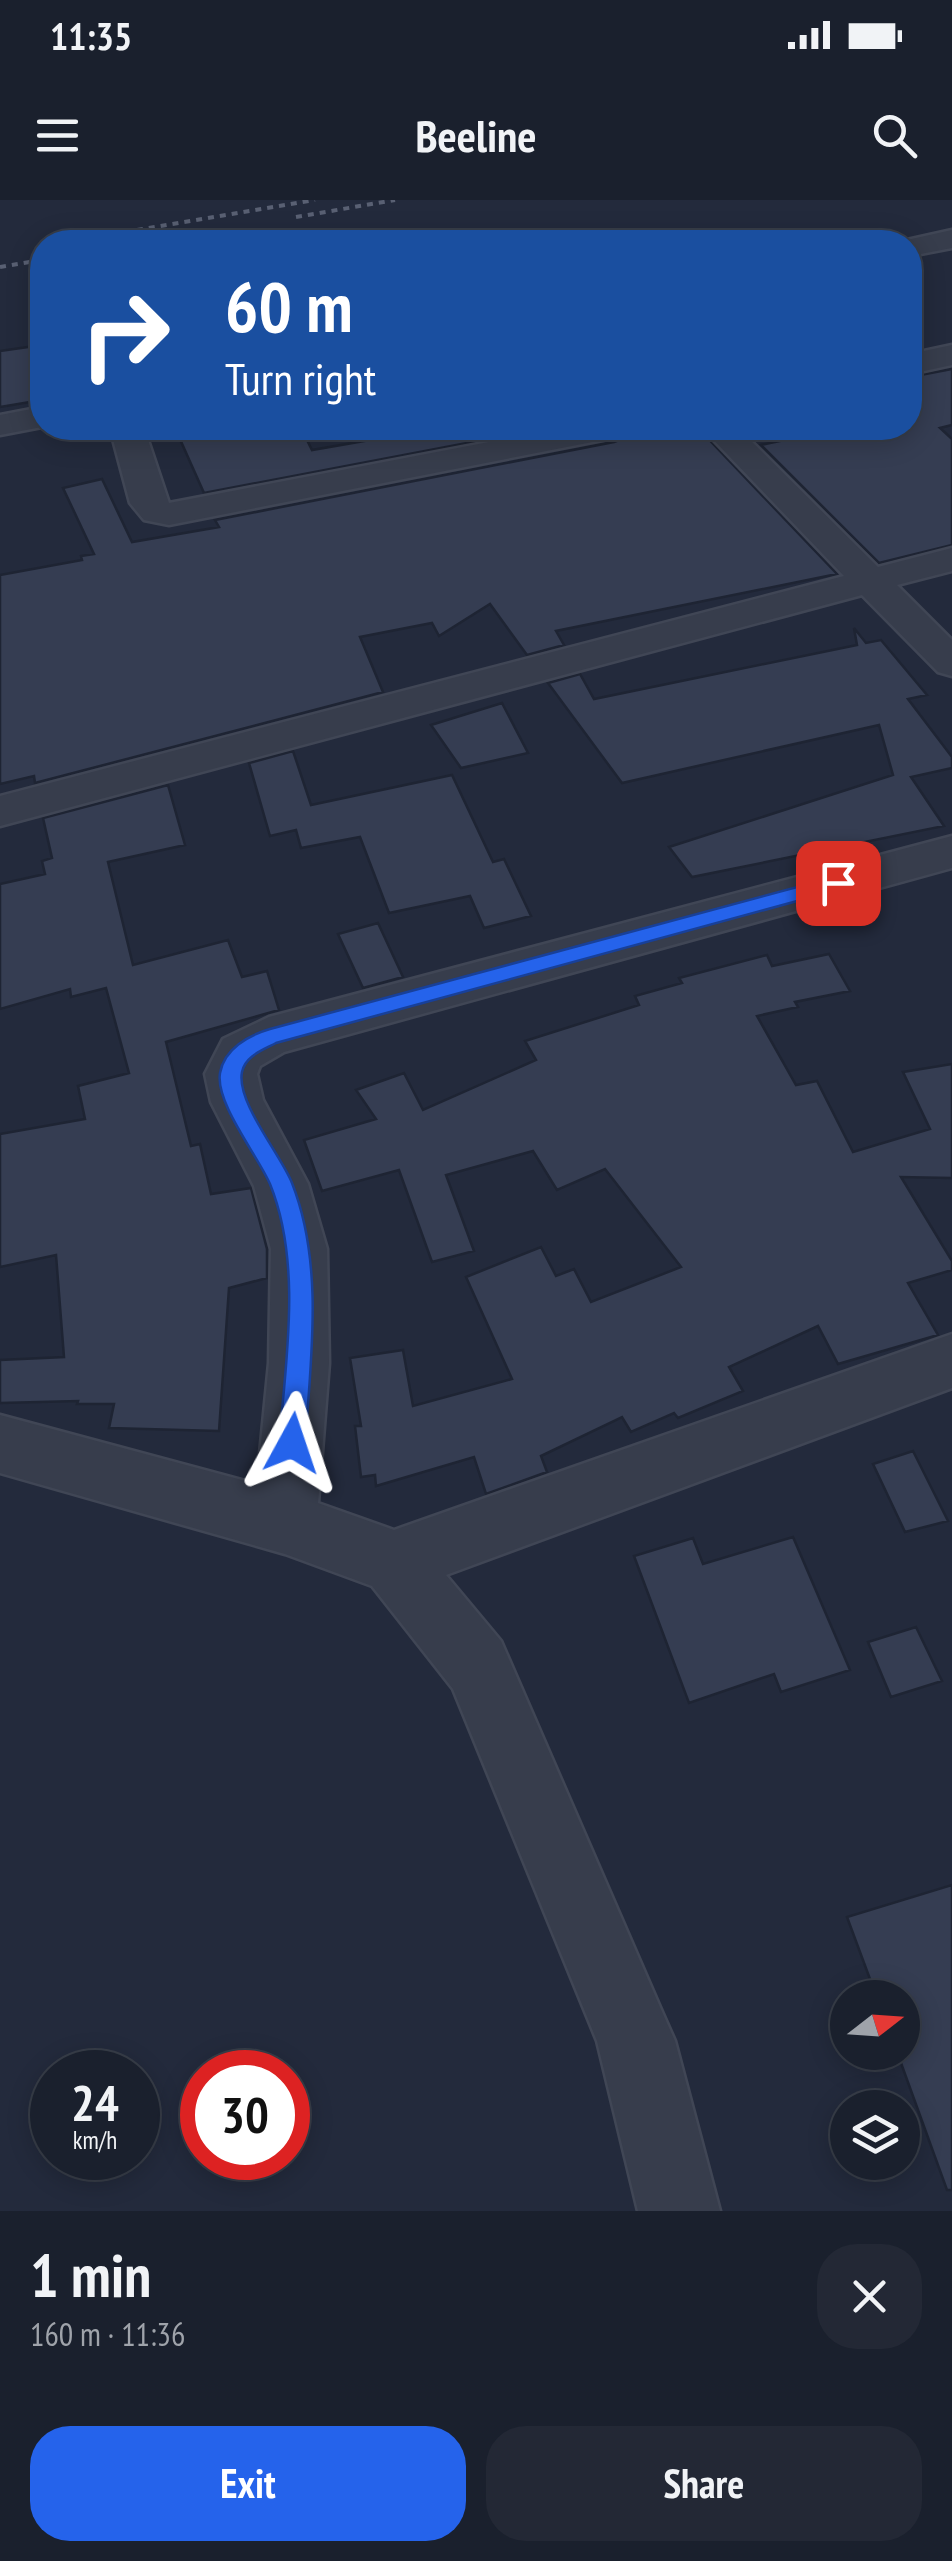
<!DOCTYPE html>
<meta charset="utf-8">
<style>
:root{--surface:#1a202d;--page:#232835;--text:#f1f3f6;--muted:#9fa3aa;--line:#383e49;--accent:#2563eb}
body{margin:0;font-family:"PT Sans Narrow",sans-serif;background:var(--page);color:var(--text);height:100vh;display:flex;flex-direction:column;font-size:38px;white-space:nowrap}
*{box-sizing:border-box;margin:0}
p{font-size:32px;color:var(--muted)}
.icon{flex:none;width:55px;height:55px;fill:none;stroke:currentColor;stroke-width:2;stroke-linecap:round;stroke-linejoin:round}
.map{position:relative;height:2011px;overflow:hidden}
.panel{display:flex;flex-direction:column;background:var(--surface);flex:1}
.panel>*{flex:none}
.guide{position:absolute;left:30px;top:30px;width:892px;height:210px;border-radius:40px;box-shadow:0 5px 25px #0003,0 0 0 2px var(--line);background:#1a4fa0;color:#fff;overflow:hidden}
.needle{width:65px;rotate:73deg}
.controls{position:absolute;left:830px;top:1780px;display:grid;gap:20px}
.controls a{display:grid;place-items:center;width:90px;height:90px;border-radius:50%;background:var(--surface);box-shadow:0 5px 25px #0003,0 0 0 2px var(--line);font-size:50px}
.speed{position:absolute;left:30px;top:1850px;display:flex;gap:20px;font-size:50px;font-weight:700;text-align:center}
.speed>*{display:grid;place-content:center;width:130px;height:130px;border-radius:50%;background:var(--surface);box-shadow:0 5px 25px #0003,0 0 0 2px var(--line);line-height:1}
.speed small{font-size:25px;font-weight:400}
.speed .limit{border:15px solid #d22;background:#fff;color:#111}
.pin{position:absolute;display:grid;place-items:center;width:85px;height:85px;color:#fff;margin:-42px;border-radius:20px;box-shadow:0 5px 15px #0006}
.me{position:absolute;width:110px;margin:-55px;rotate:5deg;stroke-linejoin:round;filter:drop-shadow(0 0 8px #0008)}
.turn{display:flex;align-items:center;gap:35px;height:210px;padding:0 30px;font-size:45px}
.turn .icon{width:130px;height:130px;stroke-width:2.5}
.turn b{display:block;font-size:70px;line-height:85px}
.round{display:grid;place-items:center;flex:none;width:105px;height:105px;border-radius:40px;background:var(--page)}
.headline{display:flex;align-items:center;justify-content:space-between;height:170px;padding:0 30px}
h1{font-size:60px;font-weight:700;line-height:75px}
.button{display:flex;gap:20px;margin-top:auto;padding:20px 30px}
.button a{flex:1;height:115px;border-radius:40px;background:var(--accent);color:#fff;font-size:40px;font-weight:700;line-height:115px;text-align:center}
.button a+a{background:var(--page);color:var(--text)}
.status{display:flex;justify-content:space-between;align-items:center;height:70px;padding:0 50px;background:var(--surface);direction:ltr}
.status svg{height:28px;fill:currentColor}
header{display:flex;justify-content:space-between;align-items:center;height:130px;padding:0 30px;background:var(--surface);font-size:45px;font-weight:700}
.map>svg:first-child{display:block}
.building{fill:#353d52;stroke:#1e2433;stroke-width:2.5}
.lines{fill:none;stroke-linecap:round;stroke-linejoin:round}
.minor-casing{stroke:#404655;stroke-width:5}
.minor{fill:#373d4c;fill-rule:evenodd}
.rail{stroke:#596073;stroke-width:4;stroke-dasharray:6 6;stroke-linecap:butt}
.route{fill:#2563eb;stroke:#184099;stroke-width:2.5}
</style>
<div class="status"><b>11:35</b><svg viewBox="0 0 49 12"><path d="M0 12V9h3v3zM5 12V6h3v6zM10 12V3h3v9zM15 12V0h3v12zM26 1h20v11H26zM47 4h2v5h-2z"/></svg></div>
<header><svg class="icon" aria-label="menu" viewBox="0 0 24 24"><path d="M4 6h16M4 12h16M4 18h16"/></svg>Beeline<svg class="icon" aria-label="search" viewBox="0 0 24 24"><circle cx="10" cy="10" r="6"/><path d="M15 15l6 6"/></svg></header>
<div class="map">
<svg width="952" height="2011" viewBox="0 0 952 2011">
<rect width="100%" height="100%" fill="#232a3c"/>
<path class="building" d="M 42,145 L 42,200 L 0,207 L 0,151 Z
M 952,169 L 952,225 L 940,228 L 952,239 L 952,345 L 879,363 L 761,245 L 842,228 L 910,228 L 910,177 Z
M 175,228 L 261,228 L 265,236 L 302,230 L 312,250 L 439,228 L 545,228 L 204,293 Z
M 634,228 L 698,228 L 837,374 L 556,431 L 564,445 L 527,455 L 490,404 L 439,436 L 432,423 L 360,437 L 383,492 L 35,583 L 34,576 L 0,584 L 0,375 L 82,360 L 81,356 L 94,354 L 63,288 L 102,279 L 132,342 L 219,327 L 215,320 L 614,242 L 628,237 Z
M 854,428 L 866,443 L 881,440 L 927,495 L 908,499 L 952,557 L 952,568 L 911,577 L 944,626 L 692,677 L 669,647 L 893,575 L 879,525 L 622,583 L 548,483 L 580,474 L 594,499 L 857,445 Z
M 502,503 L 528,553 L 461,568 L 431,525 Z
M 293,551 L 311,605 L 452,575 L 493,662 L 504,659 L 531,716 L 484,728 L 470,696 L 389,713 L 360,637 L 301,648 L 296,630 L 270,636 L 249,563 Z
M 168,585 L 185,645 L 108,662 L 133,765 L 228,740 L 242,777 L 267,771 L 279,810 L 166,842 L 191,946 L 200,944 L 211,994 L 251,988 L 267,1049 L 267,1078 L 229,1088 L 219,1231 L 109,1228 L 114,1204 L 77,1204 L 78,1201 L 0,1203 L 0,1160 L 64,1157 L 56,1055 L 0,1067 L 0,934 L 85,919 L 78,886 L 129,873 L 106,788 L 71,797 L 70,789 L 0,809 L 0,684 L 45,674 L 42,661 L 52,658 L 43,618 Z
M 378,723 L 403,777 L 363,788 L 338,734 Z
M 829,754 L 850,791 L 795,802 L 798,807 L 757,816 L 796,885 L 817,881 L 853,952 L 930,929 L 903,872 L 952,864 L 952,978 L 901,977 L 952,1061 L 952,1070 L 908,1083 L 938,1135 L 838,1164 L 818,1126 L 729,1167 L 743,1191 L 678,1218 L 674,1213 L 631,1232 L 622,1217 L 541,1256 L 547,1272 L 486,1294 L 474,1257 L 376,1286 L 375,1275 L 361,1277 L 355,1226 L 361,1226 L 350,1158 L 403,1150 L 413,1206 L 512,1179 L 466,1077 L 541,1047 L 556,1076 L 574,1069 L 591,1102 L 681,1067 L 605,969 L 557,990 L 533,951 L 446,975 L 474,1051 L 432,1062 L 399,970 L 322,991 L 304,940 L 376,919 L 356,890 L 404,873 L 423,910 L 536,860 L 525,841 L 639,805 L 635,796 L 682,783 L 679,778 L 767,755 L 772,766 Z
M 913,1251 L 948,1321 L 905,1332 L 873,1264 Z
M 793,1337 L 850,1470 L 781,1492 L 774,1474 L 689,1503 L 634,1356 L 693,1338 L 703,1364 Z
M 916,1427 L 942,1481 L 891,1497 L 868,1442 Z
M 952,1685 L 952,1990 L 947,1990 L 897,1852 L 902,1852 L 902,1798 L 877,1798 L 847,1717 Z"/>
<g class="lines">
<defs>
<path id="minor" d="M 952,30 L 952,48 L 910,56 L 910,42 L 898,42 Z
M 952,145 L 952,165 L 910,174 L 910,154 Z
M 42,207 L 42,227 L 0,235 L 0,215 Z
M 110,228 L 144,228 L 169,303 L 562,228 L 630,228 L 625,235 L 613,238 L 169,325 L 144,320 L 130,303 Z
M 702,228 L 738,228 L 878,367 L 952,348 L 952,371 L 897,385 L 952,440 L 952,476 L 938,472 L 862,395 L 0,626 L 0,596 L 844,376 Z
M 952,636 L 952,668 L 284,852 L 260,866 L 257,874 L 263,900 L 308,984 L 327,1049 L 329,1163 L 318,1303 L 394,1330 L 952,1134 L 952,1188 L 446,1375 L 501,1441 L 663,1814 L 675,1841 L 720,2011 L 638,2011 L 597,1841 L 453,1489 L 372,1386 L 285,1354 L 0,1273 L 0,1215 L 257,1284 L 269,1163 L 271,1049 L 254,986 L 211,902 L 205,874 L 223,839 L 269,817 Z"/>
</defs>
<use href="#minor" class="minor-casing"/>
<use href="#minor" class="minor"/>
<path class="rail" d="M 296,17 L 395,0
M 66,42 L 315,0
M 0,67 L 42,60"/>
</g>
<path class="route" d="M 838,676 L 848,683 L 845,688 L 276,843 C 263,850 245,856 242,872 C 236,902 281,955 292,983 C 324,1064 311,1159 305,1243 L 301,1251 L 292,1255 L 283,1251 L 279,1243 C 286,1160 302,1063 270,984 C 258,956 215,903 220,873 C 224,849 249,835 270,829 Z"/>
</svg>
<div class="controls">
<a><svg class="needle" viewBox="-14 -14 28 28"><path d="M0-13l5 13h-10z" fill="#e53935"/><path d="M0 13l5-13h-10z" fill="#9fa3aa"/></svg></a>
<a><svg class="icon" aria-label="layers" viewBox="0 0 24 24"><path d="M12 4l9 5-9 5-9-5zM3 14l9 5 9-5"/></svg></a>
</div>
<div class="speed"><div>24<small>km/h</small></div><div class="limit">30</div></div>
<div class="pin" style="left:838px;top:683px;background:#d93025"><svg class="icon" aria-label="arrive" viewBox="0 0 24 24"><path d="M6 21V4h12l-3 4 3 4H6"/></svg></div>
<svg class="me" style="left:292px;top:1243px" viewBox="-20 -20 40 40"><path d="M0-17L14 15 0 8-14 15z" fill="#2563eb" stroke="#fff" stroke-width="4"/></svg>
<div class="guide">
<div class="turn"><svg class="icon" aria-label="right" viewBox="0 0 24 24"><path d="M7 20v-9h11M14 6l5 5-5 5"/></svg><div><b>60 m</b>Turn right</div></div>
</div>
</div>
<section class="panel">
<div class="headline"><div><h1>1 min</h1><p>160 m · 11:36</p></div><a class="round"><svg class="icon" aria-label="close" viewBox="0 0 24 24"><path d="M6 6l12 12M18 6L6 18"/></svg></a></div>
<div class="button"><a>Exit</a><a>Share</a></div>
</section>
